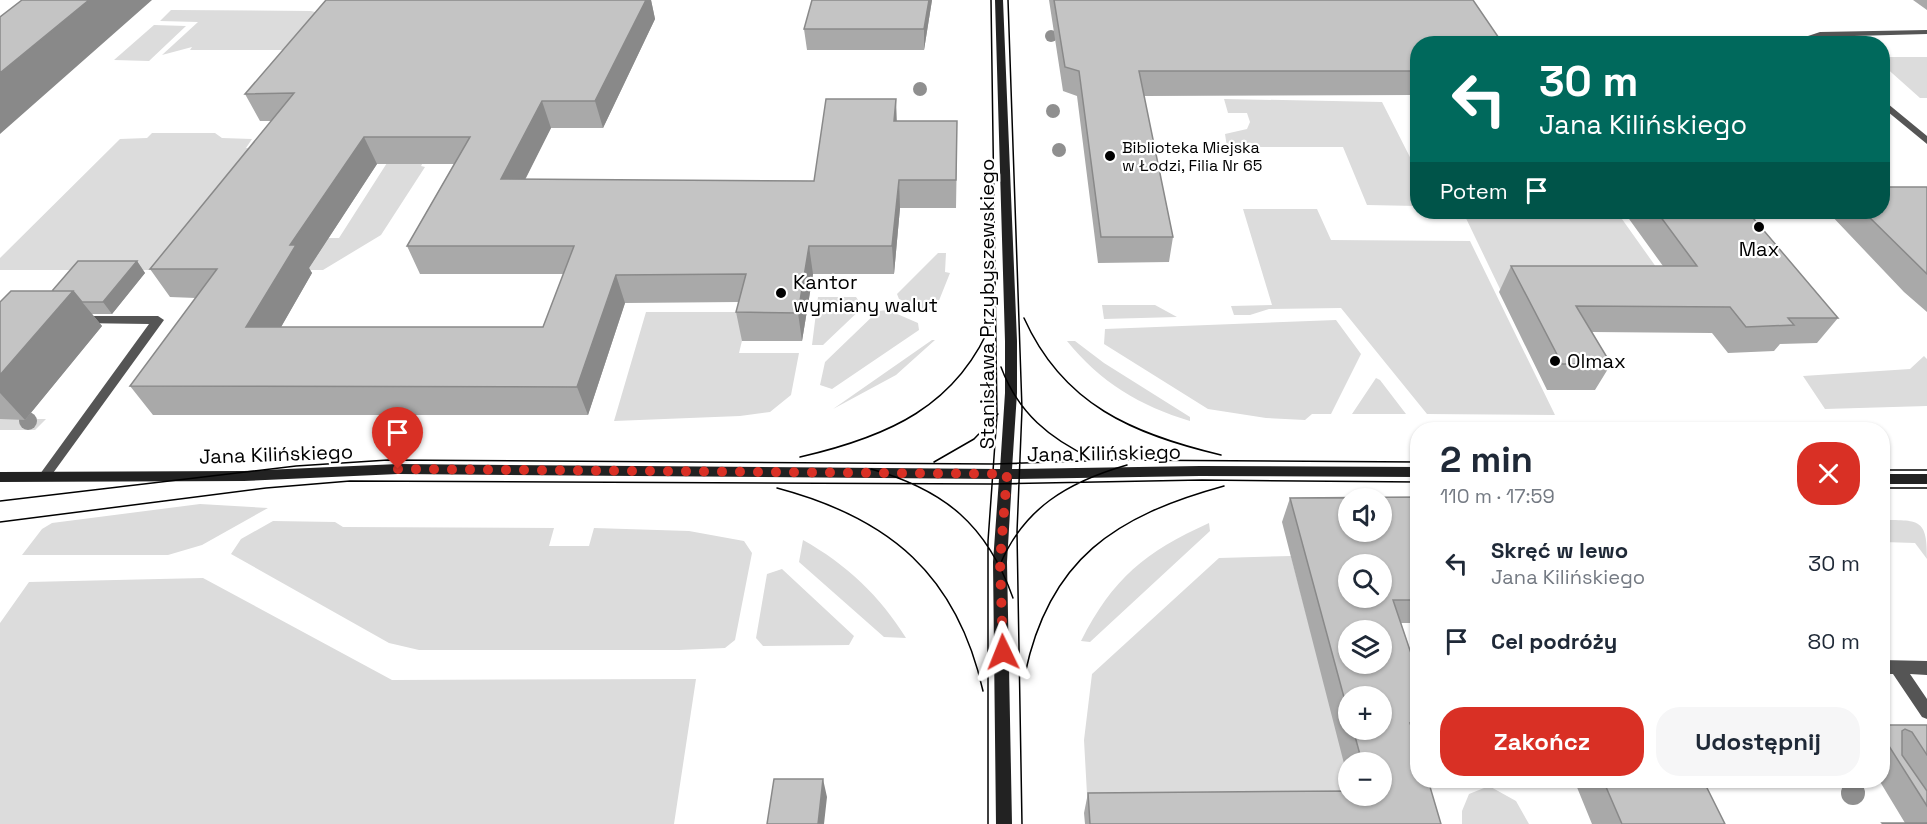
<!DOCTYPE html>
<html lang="pl">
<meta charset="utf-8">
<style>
:root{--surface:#fff;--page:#f6f6f7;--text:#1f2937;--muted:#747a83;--accent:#d93025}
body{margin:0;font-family:"Space Grotesk",sans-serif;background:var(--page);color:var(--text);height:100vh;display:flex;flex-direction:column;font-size:22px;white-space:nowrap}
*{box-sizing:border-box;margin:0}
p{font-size:20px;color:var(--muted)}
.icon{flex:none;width:33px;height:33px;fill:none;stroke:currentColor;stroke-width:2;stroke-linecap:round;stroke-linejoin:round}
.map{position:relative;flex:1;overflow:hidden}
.drawer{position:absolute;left:1410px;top:422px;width:480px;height:366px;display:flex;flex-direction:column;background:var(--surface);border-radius:24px;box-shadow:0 2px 4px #0004}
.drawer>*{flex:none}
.top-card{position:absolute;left:1410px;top:36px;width:480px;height:183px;border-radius:24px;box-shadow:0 2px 4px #0004;background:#00695c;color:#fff;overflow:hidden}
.fabs{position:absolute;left:1338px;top:488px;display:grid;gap:12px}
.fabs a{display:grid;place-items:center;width:54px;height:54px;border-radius:50%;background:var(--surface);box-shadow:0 2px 4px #0004;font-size:30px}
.pin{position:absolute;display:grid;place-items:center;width:51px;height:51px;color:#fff;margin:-62px -26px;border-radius:50% 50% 50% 0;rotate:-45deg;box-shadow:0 0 6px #0007}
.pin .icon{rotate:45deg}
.me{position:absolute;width:66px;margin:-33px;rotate:358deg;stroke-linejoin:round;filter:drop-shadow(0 0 4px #0008)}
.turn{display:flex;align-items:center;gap:21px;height:126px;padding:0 30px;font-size:27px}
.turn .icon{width:78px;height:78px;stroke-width:2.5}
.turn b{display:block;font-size:42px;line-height:51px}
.then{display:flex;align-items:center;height:57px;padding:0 30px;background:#0003;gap:12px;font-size:22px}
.round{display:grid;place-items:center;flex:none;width:63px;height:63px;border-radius:24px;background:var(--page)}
.head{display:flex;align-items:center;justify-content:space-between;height:102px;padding:0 30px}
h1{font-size:36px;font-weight:700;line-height:45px}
.button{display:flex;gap:12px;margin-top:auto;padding:12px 30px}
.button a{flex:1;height:69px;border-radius:24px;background:var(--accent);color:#fff;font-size:24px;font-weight:700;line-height:69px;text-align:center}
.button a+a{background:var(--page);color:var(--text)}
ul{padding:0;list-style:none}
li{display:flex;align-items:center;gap:18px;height:78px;padding:0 30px}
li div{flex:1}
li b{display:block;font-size:22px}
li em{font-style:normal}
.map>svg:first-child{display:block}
.green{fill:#dcdcdc}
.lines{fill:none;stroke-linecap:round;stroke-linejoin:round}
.lane{fill:#555;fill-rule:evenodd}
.secondary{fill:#222;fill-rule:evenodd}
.tram{stroke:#000;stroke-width:1.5}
.tree{fill:#8f8f8f}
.wall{fill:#a9a9a9;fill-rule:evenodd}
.shaded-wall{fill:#898989}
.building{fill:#c4c4c4;stroke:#898989;stroke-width:1.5;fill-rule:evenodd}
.route{stroke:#d93025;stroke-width:10;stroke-dasharray:0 18}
.poi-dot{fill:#000;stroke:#fff;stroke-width:2}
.labels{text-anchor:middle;stroke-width:4.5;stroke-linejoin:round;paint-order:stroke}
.far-poi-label{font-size:16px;fill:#000;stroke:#fff;text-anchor:start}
.poi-label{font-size:20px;fill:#000;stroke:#fff;text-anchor:start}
.street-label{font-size:20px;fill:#000;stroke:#fff}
</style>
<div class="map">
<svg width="1927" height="824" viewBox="0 0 1927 824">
<rect width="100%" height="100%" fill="#fff"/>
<path class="green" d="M 171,10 L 311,11 L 327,15 L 296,50 L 190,50 L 192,47 L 162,55 L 198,22 L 160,21 Z
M 154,25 L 186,26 L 149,61 L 114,60 Z
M 1883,57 L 1927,57 L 1927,98 L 1920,98 L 1883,65 Z
M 1224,99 L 1382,102 L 1417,171 L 1417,206 L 1367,205 L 1343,147 L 1227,147 L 1225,134 L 1247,129 L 1250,122 L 1247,113 L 1228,113 Z
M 152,133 L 215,133 L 222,138 L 252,139 L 246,148 L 281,147 L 214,238 L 339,238 L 401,141 L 435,141 L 421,166 L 425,167 L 381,235 L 323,270 L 0,270 L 0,258 L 120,139 L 147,138 Z
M 1243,209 L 1317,209 L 1331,240 L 1470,241 L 1555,415 L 1427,414 L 1341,308 L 1269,309 L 1250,315 L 1234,315 L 1231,306 L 1272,305 Z
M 1463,212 L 1617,212 L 1671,288 L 1500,289 Z
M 938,253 L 946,253 L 945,272 L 950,273 L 936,308 L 926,311 L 899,299 L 897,294 Z
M 818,297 L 856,297 L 863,307 L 823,345 L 812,345 Z
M 1102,305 L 1155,305 L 1177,317 L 1104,319 Z
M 888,310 L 918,323 L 919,330 L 832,389 L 820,385 L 825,362 L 878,311 Z
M 646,312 L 749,312 L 739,353 L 799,353 L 791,395 L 770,412 L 740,416 L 614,421 Z
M 1336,320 L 1361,354 L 1331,414 L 1312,414 L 1305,420 L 1266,418 L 1208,409 L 1104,344 L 1105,329 Z
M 932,340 L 935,340 L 896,375 L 833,409 Z
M 1067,341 L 1075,341 L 1104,363 L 1190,417 L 1190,421 C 1140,406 1100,382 1067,341 Z
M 1924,356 L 1927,359 L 1927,406 L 1825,409 L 1803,376 L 1910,369 Z
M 1376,378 L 1380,380 L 1406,414 L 1352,414 Z
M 0,419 L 46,419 L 35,430 L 0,430 Z
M 200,504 L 268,508 L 202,545 L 168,555 L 22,555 L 42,529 L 52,523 Z
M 1883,520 C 1921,520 1927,520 1927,559 L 1915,543 L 1883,542 Z
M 273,521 L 335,522 L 343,527 L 554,528 L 549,546 L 589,546 L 594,528 L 689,531 L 744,541 L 752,553 L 735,640 L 725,648 L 679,650 L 419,650 L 389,643 L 231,554 L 241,539 Z
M 1209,523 L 1210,531 L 1090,642 L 1081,641 C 1113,578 1145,552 1209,523 Z
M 803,540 C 846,564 880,596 906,638 L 884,637 L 799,562 Z
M 1291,556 L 1348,774 L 1348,795 L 1088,812 L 1084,740 L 1092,674 L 1219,558 Z
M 782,569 L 854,636 L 849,645 L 763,646 L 756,638 L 767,574 Z
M 203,578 L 392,680 L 696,679 L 674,824 L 0,824 L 0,623 L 29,582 Z
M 1489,786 L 1516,801 L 1529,824 L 1462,824 L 1462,811 L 1469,794 Z"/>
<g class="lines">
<path class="lane" d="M 1927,30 L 1927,34 L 1818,37 L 1824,44 L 1815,44 L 1808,36 L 1820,32 Z
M 1882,99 L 1927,136 L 1927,144 L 1882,107 Z
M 81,316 L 158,316 L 164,320 L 48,480 L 40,480 L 38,477 L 40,474 L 149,324 L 77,323 L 75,320 L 77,317 Z
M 1882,660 L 1927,661 L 1927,675 L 1910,674 L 1927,699 L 1927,719 L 1922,717 L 1893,674 L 1882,674 Z"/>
<path class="secondary" d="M 995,0 L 1003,0 L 1017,341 L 1017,393 L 1012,469 L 1200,466 L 1418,467 L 1418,477 L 1200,476 L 1012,479 L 1007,562 L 1012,824 L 996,824 L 993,562 L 999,479 L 398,474 L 244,481 L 0,482 L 0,472 L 244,471 L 398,464 L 1000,469 L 1005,393 L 1005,341 Z
M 1882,474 L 1927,474 L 1927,484 L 1882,484 Z"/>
<path class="tram" d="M 1008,0 L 1022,409 L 1017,532 L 1022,824
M 1024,318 C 1063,405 1133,434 1221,455
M 1001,367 C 1018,413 1050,439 1093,459
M 800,457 C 887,437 958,407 993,319
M 934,462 L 974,439 L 998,414
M 871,469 C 945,490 987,525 1013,598
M 1882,470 L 1927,470
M 777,488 C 890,518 957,575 983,691
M 1882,488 L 1927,488
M 0,501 L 296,466 L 388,460 L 994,464 L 1114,460 L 1418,462
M 0,522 L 266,488 L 350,481 L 992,484 L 1202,480 L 1418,482
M 999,567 C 1023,508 1068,482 1127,465
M 1025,674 C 1049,559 1115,516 1224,486
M 988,824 L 988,541 L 997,415 L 991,0"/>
</g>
<g class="tree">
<circle cx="1051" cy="36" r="6"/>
<circle cx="920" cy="89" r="7"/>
<circle cx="1053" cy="111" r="7"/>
<circle cx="1059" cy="150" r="7"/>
<circle cx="28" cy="421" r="9"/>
<circle cx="1853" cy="793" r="12"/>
</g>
<path class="wall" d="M 646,0 L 651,0 L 655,19 L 603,128 L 551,128 L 525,180 L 814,181 L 897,121 L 957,148 L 956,208 L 900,208 L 894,274 L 813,274 L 802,341 L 742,341 L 736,312 L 739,302 L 625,303 L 588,415 L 153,415 L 130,386 L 196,298 L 170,297 L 150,269 L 272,121 L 260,121 L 245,94 ZM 377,164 L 454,164 L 407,246 L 420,274 L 564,274 L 543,327 L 281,327 L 312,273 L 309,268 Z
M 932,0 L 924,50 L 807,50 L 804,29 Z
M 1049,0 L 1473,0 L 1418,44 L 1418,101 L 1414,95 L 1144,96 L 1173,237 L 1169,262 L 1098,263 L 1077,96 L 1063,91 Z
M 1913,0 L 1927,0 L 1927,10 Z
M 1927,187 L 1927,312 L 1904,292 L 1828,212 L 1882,212 Z
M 1624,212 L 1748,212 L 1838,318 L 1817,343 L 1780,344 L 1774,351 L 1728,353 L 1712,333 L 1591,332 L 1611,364 L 1595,390 L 1547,390 L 1499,292 L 1511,266 L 1663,266 Z
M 137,261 L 145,273 L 112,314 L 92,314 L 102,326 L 25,420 L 0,419 L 0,302 L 52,291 Z
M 1418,497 L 1418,623 L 1401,623 L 1418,674 L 1418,743 L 1416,743 L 1441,824 L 1085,824 L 1084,813 L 1088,793 L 1382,795 L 1382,762 L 1348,762 L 1348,779 L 1282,522 L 1290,498 ZM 1348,696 L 1382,729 L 1348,729 Z
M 1882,725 L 1927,725 L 1927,824 L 1881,824 L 1905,823 L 1879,780 L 1882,780 Z
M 1574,780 L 1703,780 L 1725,824 L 1592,824 Z"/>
<path class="shaded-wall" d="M 89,0 L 152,0 L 0,134 L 0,73 Z
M 646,0 L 651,0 L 655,19 L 603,128 L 595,101 Z
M 929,0 L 932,0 L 924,50 L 924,29 Z
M 896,99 L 897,126 L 894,121 Z
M 542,101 L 551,128 L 511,207 L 501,179 Z
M 364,137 L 377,164 L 309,268 L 312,273 L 265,355 L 246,327 L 290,245 Z
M 899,180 L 900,208 L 894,274 L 892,246 Z
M 809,246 L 813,274 L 802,341 L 798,313 Z
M 137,261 L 145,273 L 112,314 L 103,302 Z
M 616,275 L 625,303 L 588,415 L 577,387 Z
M 73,291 L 102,326 L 25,420 L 0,393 L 0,375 Z
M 823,779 L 827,797 L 824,824 L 818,824 Z"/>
<path class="building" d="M 22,0 L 89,0 L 0,73 L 0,17 Z
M 326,0 L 646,0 L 595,101 L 542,101 L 501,179 L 814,181 L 826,99 L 896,99 L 894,121 L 957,121 L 956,180 L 899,180 L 892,246 L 809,246 L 798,313 L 736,312 L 746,274 L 616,275 L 577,387 L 130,386 L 217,269 L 150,269 L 294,93 L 245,94 ZM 364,137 L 470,137 L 407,246 L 574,246 L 543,327 L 246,327 L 296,245 L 290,245 Z
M 812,0 L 929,0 L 924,29 L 804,29 Z
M 1054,0 L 1473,0 L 1503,44 L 1418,44 L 1418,71 L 1139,71 L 1173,237 L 1101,237 L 1079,71 L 1065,67 Z
M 1882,187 L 1927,187 L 1927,274 L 1864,212 L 1882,212 Z
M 1657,212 L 1748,212 L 1838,318 L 1788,318 L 1794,325 L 1746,327 L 1730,307 L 1576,306 L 1611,364 L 1562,364 L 1511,266 L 1697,266 Z
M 78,261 L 137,261 L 103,302 L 82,302 L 73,291 L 52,291 Z
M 11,291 L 73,291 L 0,375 L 0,302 Z
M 1418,497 L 1418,600 L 1393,600 L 1418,674 L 1418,722 L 1410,723 L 1418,748 L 1418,780 L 1428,780 L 1441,824 L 1090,824 L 1088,793 L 1348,791 L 1348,795 L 1382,795 L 1382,762 L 1362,762 L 1353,729 L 1382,729 L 1382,696 L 1348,696 L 1348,712 L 1290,498 ZM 1348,498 L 1382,498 L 1382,531 L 1348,531 ZM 1348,564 L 1382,564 L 1382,597 L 1348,597 ZM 1348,630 L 1382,630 L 1382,663 L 1348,663 Z
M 1882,725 L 1927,725 L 1927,755 L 1912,732 L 1905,729 L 1902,731 L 1902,755 L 1927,791 L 1927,806 L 1882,735 Z
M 774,779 L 823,779 L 818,824 L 767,824 Z
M 1603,780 L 1703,780 L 1725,824 L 1622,824 Z
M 1882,823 L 1927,823 L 1927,824 L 1883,824 Z"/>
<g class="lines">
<path class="route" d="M 398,469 L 1007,474 L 1000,562 L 1003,652"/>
</g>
<g class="poi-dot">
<circle cx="1110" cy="156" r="6"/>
<circle cx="1759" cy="227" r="6"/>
<circle cx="781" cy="293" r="6"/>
<circle cx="1555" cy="361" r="6"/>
</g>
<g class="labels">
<g class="far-poi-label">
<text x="1122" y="153">Biblioteka Miejska<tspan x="1122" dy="18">w Łodzi, Filia Nr 65</tspan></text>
</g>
<g class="poi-label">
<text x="1759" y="256" text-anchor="middle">Max</text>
<text x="793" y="289">Kantor<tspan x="793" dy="23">wymiany walut</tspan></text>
<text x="1567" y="368">Olmax</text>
</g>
<g class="street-label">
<text transform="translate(987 304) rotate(-90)" y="7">Stanisława Przybyszewskiego</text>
<text transform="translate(1104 453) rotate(-1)" y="7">Jana Kilińskiego</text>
<text transform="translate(276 454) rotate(-2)" y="7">Jana Kilińskiego</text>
</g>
</g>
</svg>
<div class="fabs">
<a><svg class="icon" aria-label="sound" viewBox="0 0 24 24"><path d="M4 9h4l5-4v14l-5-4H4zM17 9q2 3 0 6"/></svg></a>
<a><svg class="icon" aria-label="search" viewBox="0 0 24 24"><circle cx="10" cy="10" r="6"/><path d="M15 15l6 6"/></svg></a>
<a><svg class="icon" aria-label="layers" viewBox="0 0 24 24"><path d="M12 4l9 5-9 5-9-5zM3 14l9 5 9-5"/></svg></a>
<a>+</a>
<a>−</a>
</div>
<div class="pin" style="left:398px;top:469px;background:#d93025"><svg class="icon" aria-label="arrive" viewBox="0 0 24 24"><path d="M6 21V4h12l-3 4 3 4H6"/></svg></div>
<svg class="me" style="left:1003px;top:652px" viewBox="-20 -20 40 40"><path d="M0-17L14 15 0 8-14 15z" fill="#d93025" stroke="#fff" stroke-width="4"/></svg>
<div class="top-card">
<div class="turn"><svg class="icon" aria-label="left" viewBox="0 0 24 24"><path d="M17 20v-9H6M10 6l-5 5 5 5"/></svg><div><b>30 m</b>Jana Kilińskiego</div></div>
<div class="then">Potem<svg class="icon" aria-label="arrive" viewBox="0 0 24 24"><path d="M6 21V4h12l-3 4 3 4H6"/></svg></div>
</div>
<section class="drawer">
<div class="head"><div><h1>2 min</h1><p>110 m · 17:59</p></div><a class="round" style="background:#d93025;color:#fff"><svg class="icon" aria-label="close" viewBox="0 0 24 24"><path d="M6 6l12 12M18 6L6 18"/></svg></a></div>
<ul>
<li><svg class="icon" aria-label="left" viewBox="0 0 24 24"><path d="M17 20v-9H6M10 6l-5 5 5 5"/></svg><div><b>Skręć w lewo</b><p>Jana Kilińskiego</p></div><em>30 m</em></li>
<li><svg class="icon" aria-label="arrive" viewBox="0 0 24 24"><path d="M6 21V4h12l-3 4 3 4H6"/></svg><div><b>Cel podróży</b></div><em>80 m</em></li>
</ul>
<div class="button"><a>Zakończ</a><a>Udostępnij</a></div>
</section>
</div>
